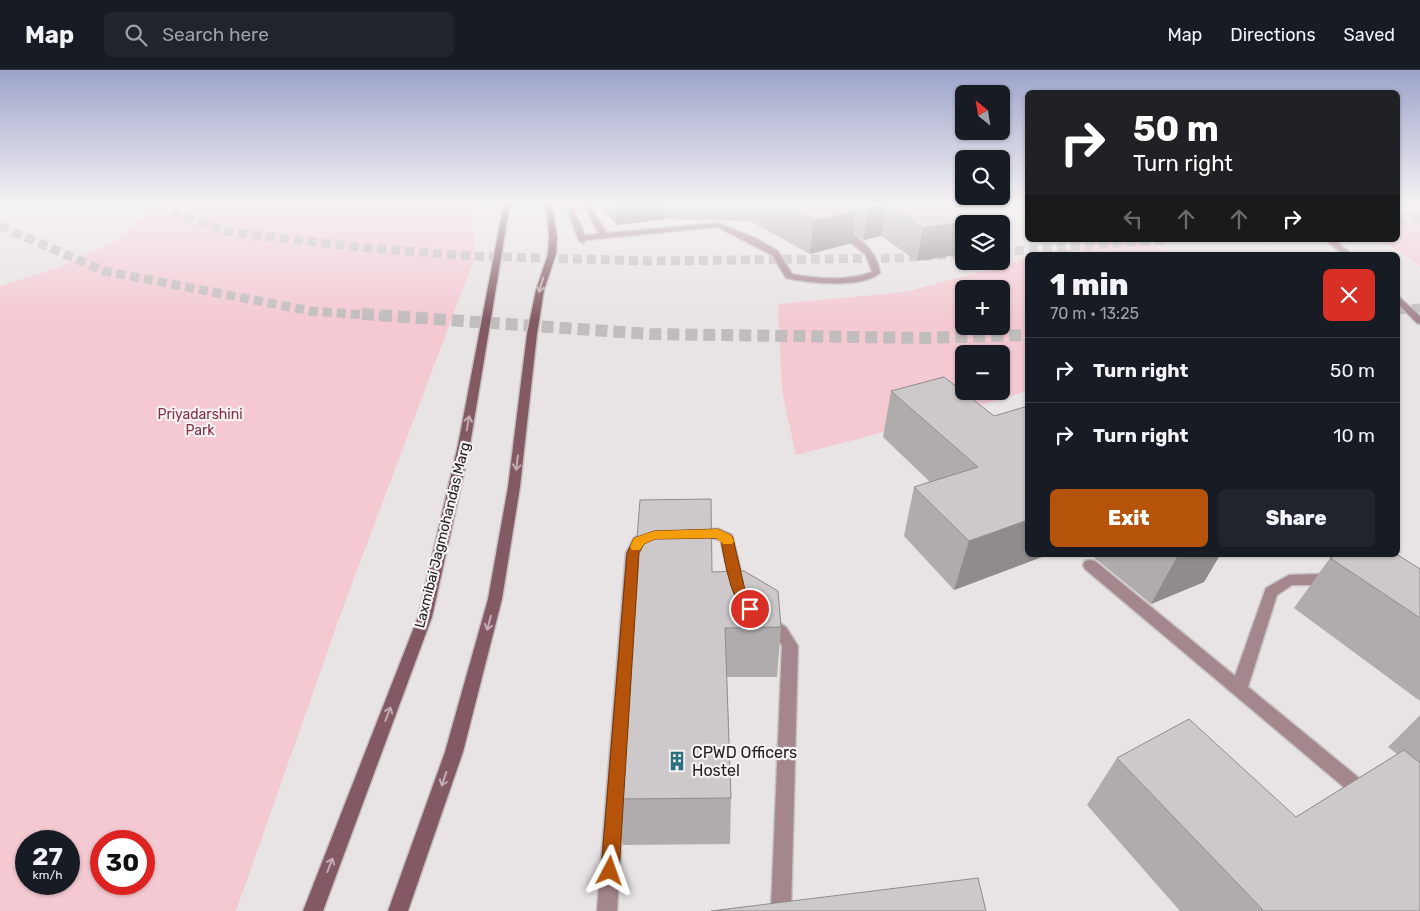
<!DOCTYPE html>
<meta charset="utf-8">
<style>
:root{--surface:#171b24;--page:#20242c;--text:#f1f3f6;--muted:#9ea1a6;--line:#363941;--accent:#b45309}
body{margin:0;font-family:Rubik,sans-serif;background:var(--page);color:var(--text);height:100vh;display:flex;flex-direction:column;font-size:19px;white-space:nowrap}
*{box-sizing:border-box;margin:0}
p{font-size:16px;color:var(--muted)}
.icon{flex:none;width:28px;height:28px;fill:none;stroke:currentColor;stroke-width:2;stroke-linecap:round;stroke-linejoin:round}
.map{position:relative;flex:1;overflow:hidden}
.side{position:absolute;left:1025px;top:182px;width:375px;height:305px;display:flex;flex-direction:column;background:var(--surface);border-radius:8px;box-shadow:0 1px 4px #0004}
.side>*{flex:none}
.guide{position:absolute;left:1025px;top:20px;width:375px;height:152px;border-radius:8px;box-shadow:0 1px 4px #0004;background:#202124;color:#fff;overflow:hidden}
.needle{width:32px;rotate:330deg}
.buttons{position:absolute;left:955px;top:15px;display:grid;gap:10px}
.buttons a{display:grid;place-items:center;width:55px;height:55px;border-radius:8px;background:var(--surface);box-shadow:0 1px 4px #0004;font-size:25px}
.speed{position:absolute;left:15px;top:760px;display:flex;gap:10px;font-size:25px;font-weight:700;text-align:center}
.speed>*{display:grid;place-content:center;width:65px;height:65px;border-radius:50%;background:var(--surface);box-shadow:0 1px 4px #0004;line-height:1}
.speed small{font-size:12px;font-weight:400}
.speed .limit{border:8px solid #d22;background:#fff;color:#111}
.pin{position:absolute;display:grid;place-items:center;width:42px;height:42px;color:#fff;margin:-21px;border:2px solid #fff;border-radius:50%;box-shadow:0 1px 5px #0007}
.me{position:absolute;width:55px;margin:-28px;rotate:4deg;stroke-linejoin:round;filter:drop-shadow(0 0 4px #0008)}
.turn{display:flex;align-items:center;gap:18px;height:105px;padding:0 25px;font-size:22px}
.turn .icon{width:65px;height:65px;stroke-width:2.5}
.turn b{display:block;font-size:35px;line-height:42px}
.lanes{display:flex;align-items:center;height:48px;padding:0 25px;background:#0003;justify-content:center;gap:25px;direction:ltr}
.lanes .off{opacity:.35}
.round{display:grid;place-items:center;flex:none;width:52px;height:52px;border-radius:8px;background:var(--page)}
.overview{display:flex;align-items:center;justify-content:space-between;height:85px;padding:0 25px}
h1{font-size:30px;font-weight:800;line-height:38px}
.primary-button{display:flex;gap:10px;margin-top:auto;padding:10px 25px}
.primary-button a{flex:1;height:58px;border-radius:8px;background:var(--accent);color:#fff;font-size:20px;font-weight:800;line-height:58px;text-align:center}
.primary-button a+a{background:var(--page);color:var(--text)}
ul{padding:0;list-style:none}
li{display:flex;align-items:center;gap:15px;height:65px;padding:0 25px;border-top:1px solid var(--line)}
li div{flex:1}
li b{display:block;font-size:19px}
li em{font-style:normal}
header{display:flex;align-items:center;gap:30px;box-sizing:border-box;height:70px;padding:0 25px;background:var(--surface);border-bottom:1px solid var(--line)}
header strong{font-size:24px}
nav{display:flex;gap:28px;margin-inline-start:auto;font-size:18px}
.search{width:350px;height:45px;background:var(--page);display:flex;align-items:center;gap:12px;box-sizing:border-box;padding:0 18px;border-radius:8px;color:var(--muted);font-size:19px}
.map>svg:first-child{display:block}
.green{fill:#f4c9d2;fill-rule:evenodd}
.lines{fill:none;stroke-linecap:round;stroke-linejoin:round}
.highway-tunnel-far1{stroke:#c1bcbd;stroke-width:9;stroke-dasharray:9 5;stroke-linecap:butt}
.highway-tunnel{stroke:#c1bcbd;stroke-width:12;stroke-dasharray:12 6;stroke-linecap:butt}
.street-casing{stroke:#c5c0c1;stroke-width:3}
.secondary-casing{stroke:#c5c0c1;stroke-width:3}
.street{fill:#a4868d;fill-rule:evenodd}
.secondary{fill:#835963;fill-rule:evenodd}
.wall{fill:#b0acad}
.shaded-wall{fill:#908c8d}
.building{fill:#cdc8c9;stroke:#908c8d}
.oneway{stroke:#c2acb1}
.route{fill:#b45309;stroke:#753606}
.slow{fill:#f59e0b}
.labels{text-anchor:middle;stroke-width:4.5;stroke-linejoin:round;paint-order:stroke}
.park-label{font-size:14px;fill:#81314a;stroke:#f5f0f1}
.street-label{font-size:14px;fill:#232121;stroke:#f5f0f1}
.near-poi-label{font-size:16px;fill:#232121;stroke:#f5f0f1;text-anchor:start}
</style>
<header>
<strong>Map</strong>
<div class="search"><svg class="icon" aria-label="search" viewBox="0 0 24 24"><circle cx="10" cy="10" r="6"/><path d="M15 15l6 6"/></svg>Search here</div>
<nav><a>Map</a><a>Directions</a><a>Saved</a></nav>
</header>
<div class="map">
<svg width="1420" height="841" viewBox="0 0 1420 841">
<rect width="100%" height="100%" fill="#e8e3e4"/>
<path class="green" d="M 161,133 L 470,133 L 476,184 L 345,532 L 236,841 L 0,841 L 0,216 L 57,198 L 115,171 ZM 26,771 L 69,771 L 69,814 L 26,814 ZM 101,771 L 144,771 L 144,814 L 101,814 Z
M 1398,133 L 1420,133 L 1420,196 L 1381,170 L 1398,170 Z
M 1102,170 L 1140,170 L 1175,185 L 1045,185 Z
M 1027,189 L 1027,321 L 937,348 L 796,385 L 782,321 L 778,234 L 905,222 ZM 964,219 L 1001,219 L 1001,256 L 964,256 ZM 964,284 L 1001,284 L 1001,321 L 964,321 Z"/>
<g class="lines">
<path class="highway-tunnel-far1" d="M 145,133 L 230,162 L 368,178 L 473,186 L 651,191 L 899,188 L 964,184
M 1398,150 L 1420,148
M 0,156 L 104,201 L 311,241 L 381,246
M 1001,182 L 1163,170
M 1398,240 L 1420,238"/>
<path class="highway-tunnel" d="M 362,244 L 650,264 L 924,268 L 1028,265"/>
<defs>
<path id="street" d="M 565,133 L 571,133 L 585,165 L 599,164 L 583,133 L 589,133 L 606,163 L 718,153 L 755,168 L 778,181 L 792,204 C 817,209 848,211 872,202 L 866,185 L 837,161 L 836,159 L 840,157 C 858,164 878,183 880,203 C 861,219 809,213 786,208 L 772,185 L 717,157 L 586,170 L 583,173 L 579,171 Z
M 1325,170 L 1334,170 L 1353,185 L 1344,185 Z
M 1398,226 L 1420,246 L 1420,254 L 1417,253 L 1398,234 Z
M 695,459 L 718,459 L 732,465 L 745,517 L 743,521 L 738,522 L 733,521 L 731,517 L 721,471 L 716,469 L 690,467 L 688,464 L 690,461 Z
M 651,461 L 656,463 L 658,466 L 656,469 L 644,474 L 640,483 L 617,841 L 597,841 L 626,483 L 634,468 Z
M 1090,490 L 1095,491 L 1235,606 L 1266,518 L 1289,505 L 1322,504 L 1335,507 L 1337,511 L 1335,515 L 1292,515 L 1277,525 L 1248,617 L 1370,717 L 1373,723 L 1370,729 L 1364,732 L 1358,729 L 1085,499 L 1083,495 L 1085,491 Z
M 768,546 L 786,557 L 798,576 L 791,841 L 771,841 L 782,576 L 776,565 L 763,556 L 760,552 L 763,548 Z"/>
<path id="secondary" d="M 504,133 L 510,133 L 470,375 L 432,547 L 323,841 L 303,841 L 418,547 L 458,375 Z
M 546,133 L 552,133 L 557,167 L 556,184 L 544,220 L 537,264 L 520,417 L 502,529 L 463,682 L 408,841 L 388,841 L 445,682 L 488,529 L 508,417 L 527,264 L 536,220 L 548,184 L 549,167 Z"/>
</defs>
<use href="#street" class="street-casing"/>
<use href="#secondary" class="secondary-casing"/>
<use href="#street" class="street"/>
<use href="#secondary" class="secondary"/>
</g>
<path class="wall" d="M 596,133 L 999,133 L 978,137 L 917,191 L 881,166 L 864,170 L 854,163 L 852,173 L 810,184 L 750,151 L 666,149 L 617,155 Z
M 944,307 L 1028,485 L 1047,485 L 954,520 L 904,466 L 914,417 L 930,412 L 883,367 L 891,321 Z
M 1091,485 L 1220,485 L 1204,512 L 1151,534 Z
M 1330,488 L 1420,499 L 1420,631 L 1294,538 Z
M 712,502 L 781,557 L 777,607 L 727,607 L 731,728 L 730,774 L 623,775 L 616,729 Z
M 1420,645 L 1420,841 L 1180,841 L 1087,735 L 1117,688 L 1296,747 L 1397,684 L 1388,677 Z"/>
<path class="shaded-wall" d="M 615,133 L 665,133 L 666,149 L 617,155 Z
M 931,133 L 999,133 L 929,145 Z
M 886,134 L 881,166 L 864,170 L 868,138 Z
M 856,141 L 852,173 L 810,184 L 813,151 Z
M 998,147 L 996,154 L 964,154 L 964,184 L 917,191 L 923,158 Z
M 1028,450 L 1028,485 L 1047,485 L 954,520 L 969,471 Z
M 1178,485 L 1220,485 L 1204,512 L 1151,534 Z"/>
<path class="building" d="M 777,133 L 845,133 L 856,141 L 813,151 Z
M 860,133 L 970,133 L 998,147 L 923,158 L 886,134 L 868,138 Z
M 944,307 L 994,346 L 1028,336 L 1028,450 L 969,471 L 914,417 L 978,397 L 891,321 Z
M 711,429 L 712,502 L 744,501 L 778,521 L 781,557 L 725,558 L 731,728 L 616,729 L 640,430 Z
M 1338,485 L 1398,485 L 1420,499 L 1420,548 L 1330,488 Z
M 1189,649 L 1296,747 L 1404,680 L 1420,693 L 1420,841 L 1264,841 L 1117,688 Z
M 978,808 L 986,841 L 711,841 Z"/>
<defs><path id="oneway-shaft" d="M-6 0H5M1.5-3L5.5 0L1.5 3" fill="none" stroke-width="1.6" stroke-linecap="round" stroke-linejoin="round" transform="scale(1.25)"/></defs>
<g class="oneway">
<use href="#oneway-shaft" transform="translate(541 215) rotate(107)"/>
<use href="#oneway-shaft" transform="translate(468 353) rotate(-80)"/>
<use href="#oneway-shaft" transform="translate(517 393) rotate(97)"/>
<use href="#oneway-shaft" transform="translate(489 553) rotate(105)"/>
<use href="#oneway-shaft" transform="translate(388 644) rotate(-69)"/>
<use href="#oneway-shaft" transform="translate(444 709) rotate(109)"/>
<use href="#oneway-shaft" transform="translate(330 795) rotate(-69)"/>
</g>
<linearGradient id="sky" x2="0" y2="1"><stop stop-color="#9da4ca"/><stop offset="0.53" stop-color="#f5f2f3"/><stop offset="1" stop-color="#f5f2f3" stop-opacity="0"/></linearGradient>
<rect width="1420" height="251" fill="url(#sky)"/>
<path class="route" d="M 718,459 L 731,465 L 733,468 L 746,524 L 756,539 L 755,543 C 733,550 724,486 721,471 L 716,468 L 655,469 L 644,474 L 639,483 L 619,801 L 616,808 L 610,810 L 603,808 L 601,801 L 627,483 L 634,468 L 654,461 Z"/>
<path class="slow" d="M 718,459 L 731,465 L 734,471 L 732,474 L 723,474 L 716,468 L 655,469 L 644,474 L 640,480 L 632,480 L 630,477 L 634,468 L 654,461 Z"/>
<defs>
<symbol id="building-bare" viewBox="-9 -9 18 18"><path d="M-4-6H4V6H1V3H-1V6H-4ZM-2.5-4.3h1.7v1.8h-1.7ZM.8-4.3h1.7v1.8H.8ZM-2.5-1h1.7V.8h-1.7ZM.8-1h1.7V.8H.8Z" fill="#2b707f" stroke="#f5f0f1" stroke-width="2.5" paint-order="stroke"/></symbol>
</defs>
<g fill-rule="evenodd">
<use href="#building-bare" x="663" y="677" width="28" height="28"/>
</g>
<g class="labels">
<g class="park-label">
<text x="200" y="349">Priyadarshini<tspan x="200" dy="16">Park</tspan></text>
</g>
<g class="street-label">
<text transform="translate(442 465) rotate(-76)" y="5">Laxmibai Jagmohandas Marg</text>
</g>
<g class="near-poi-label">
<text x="692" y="688">CPWD Officers<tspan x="692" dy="18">Hostel</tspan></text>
</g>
</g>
</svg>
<div class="buttons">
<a><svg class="needle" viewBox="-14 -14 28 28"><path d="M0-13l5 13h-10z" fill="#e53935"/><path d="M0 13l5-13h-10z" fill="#9ea1a6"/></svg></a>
<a><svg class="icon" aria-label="search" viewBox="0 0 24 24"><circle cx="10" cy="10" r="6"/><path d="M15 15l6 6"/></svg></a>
<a><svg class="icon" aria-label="layers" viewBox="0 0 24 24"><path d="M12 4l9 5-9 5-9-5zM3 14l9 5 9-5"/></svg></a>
<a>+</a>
<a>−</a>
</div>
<div class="speed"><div>27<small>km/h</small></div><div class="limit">30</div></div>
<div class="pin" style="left:750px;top:539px;background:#d93025"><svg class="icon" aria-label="arrive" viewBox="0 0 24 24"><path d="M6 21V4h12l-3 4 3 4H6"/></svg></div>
<svg class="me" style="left:610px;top:801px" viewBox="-20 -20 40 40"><path d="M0-17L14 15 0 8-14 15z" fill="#b45309" stroke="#fff" stroke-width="4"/></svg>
<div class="guide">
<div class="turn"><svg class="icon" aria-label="right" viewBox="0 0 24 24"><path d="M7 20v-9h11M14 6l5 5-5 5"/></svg><div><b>50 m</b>Turn right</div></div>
<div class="lanes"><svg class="icon off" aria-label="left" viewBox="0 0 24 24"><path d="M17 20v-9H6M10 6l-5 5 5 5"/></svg><svg class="icon off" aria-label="ahead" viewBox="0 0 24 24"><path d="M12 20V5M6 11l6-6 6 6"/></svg><svg class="icon off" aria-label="ahead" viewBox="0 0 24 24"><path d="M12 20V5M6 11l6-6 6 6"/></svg><svg class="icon" aria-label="right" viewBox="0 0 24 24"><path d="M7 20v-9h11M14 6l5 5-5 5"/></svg></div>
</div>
<section class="side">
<div class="overview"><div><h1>1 min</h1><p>70 m · 13:25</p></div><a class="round" style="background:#d93025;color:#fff"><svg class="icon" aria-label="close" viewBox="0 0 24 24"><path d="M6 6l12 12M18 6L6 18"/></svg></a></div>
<ul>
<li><svg class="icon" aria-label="right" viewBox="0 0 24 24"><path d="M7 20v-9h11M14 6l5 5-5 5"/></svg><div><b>Turn right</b></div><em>50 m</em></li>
<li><svg class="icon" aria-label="right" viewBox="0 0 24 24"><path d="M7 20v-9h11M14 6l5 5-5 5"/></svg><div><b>Turn right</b></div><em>10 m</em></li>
</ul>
<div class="primary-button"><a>Exit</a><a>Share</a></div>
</section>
</div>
